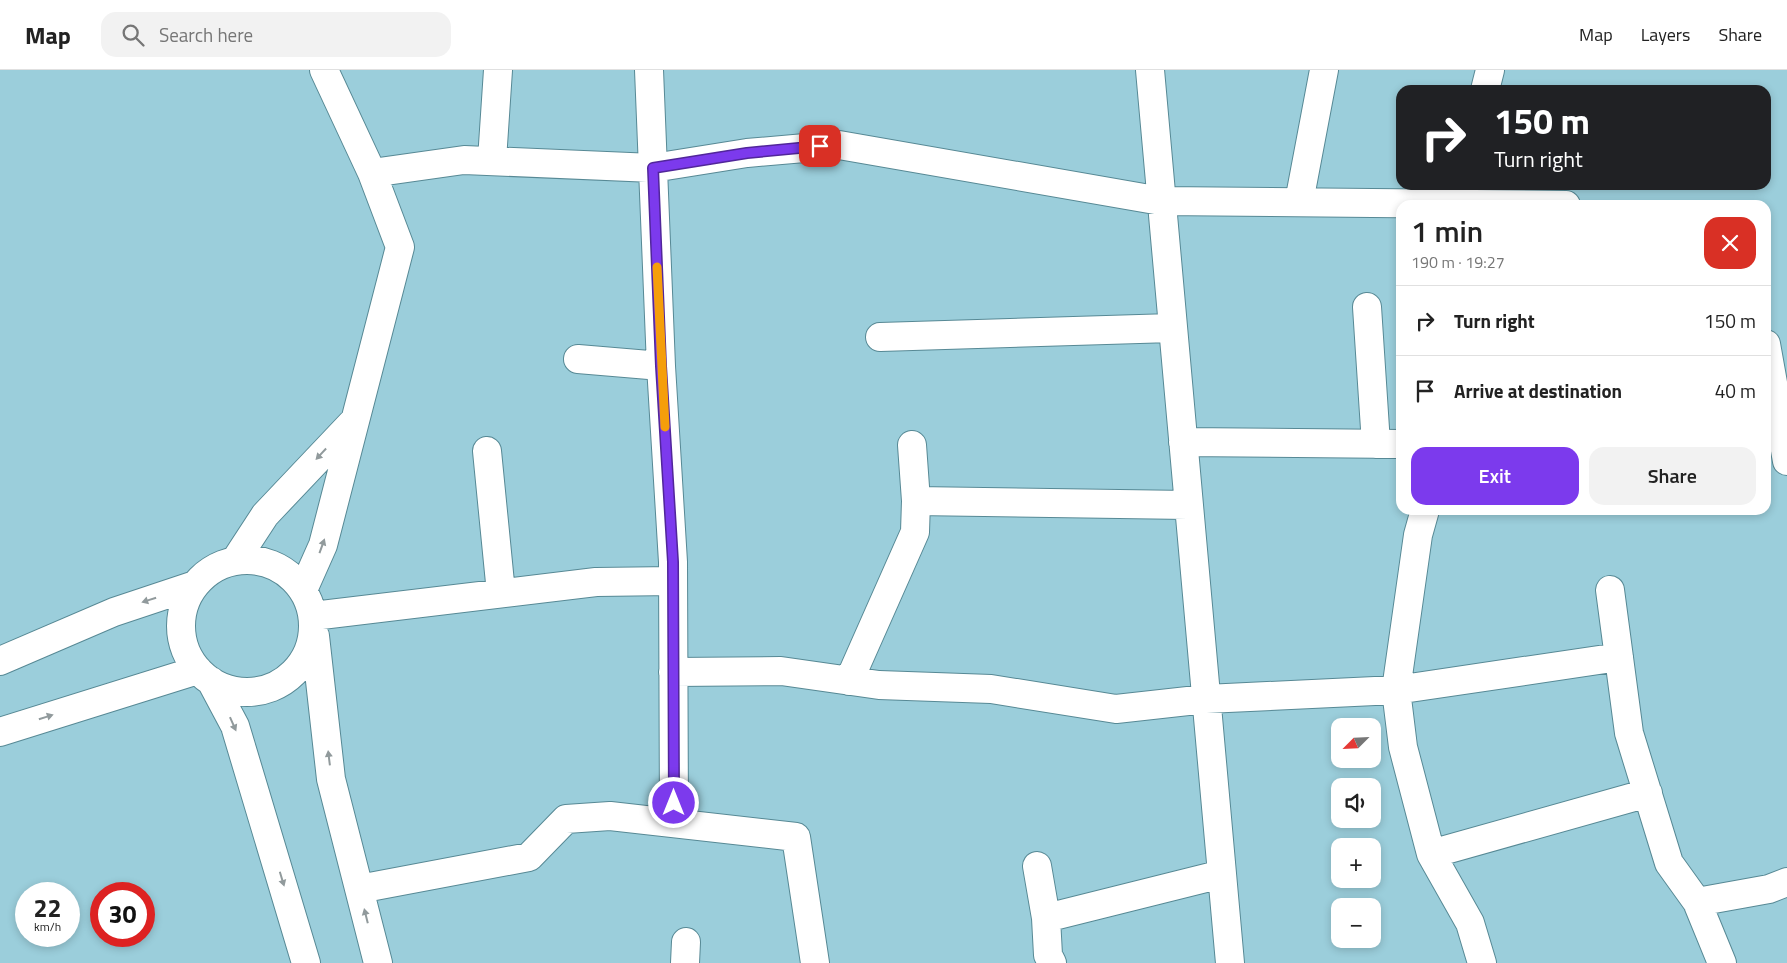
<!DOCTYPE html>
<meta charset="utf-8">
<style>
:root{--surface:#fff;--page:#f2f2f2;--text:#222;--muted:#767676;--line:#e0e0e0;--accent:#7c3aed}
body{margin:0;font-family:"Titillium Web",sans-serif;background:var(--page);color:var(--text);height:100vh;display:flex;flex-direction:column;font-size:19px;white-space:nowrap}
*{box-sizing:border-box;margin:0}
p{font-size:16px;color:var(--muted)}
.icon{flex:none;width:28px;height:28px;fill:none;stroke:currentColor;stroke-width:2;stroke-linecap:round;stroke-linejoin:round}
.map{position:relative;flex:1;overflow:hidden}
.drawer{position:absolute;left:1396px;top:130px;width:375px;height:315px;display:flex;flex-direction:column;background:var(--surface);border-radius:15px;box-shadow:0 2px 8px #0003}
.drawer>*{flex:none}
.guide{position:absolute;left:1396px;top:15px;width:375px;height:105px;border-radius:15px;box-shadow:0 2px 8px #0003;background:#202124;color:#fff;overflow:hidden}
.needle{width:32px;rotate:246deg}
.tools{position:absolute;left:1331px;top:648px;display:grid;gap:10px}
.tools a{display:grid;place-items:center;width:50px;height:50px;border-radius:10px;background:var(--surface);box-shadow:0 2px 8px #0003;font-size:25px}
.speed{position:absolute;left:15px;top:812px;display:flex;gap:10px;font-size:25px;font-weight:700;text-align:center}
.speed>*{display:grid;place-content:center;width:65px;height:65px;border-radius:50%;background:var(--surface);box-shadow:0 2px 8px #0003;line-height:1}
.speed small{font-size:12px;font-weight:400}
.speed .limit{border:8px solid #d22;background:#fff;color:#111}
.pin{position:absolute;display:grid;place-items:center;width:42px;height:42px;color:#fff;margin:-21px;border-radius:10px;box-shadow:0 2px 8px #0006}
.me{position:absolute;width:55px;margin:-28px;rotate:0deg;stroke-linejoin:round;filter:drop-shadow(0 0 4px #0008)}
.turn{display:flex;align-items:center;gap:18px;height:105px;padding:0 15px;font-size:22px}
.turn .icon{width:65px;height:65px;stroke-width:2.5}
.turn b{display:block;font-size:35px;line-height:42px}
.round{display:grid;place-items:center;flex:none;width:52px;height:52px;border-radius:15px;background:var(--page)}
.head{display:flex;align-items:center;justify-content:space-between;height:85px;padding:0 15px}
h1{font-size:30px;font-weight:600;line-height:38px}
.cta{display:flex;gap:10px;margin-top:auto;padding:10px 15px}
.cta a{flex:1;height:58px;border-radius:15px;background:var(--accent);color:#fff;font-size:20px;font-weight:600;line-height:58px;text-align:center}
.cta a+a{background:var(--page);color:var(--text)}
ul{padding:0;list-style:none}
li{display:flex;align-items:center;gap:15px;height:70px;padding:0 15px;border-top:1px solid var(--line)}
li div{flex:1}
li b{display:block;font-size:19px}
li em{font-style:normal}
header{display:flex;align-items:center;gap:30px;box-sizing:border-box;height:70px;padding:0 25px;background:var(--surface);border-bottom:1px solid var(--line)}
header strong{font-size:24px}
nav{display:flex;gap:28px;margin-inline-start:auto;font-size:18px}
.search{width:350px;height:45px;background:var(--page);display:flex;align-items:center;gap:12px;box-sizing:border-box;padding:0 18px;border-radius:15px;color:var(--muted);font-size:19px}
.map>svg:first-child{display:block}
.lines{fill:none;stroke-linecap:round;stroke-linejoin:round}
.minor-casing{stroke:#578995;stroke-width:30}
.minor{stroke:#fff;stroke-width:28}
.oneway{fill:#919a9c}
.route-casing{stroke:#51269a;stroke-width:12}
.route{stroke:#7c3aed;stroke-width:9}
.slow{stroke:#f59e0b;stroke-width:9}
</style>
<header>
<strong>Map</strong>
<div class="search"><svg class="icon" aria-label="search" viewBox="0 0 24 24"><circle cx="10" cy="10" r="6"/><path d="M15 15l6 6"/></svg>Search here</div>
<nav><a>Map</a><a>Layers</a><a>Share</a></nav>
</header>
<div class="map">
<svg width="1787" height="893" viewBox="0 0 1787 893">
<rect width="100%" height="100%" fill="#9bcedb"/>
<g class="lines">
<defs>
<path id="minor" d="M 649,0 L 661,296 L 673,492 L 674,752
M 1150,0 L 1230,893
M 1485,20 L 1490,0
M 492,90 L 498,0
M 372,103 L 464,90 L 653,98 L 747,83 L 839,75 L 1161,131 L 1566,135
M 1299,132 L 1324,0
M 1367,237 L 1376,374
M 880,267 L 1172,258
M 1766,274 L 1787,391
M 578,289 L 661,296
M 1183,372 L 1401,374
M 487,381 L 501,523
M 916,431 L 1188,435
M 1425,440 L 1418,465 L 1396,620 L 1403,677 L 1431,784 L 1470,853 L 1482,893
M181 556a66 66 0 1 1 132 0a66 66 0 1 1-132 0Z
M 235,491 L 265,445 L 355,350
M 303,520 L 323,475 L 400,177 L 372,103 L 324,0
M 1610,520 L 1629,663 L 1669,793 L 1697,832 L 1769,819 L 1787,812
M 313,546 L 596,512 L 673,511
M 315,566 L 331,709 L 378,893
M 0,591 L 114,542 L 195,515
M 673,602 L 781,601 L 879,615 L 991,619 L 1116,639 L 1206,629 L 1396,620 L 1619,587
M 211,611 L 235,656 L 306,893
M 849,611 L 915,462 L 916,431 L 912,375
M 0,662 L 198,600
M 1431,784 L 1648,723
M 1037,796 L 1046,848 L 1048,885 L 1052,893
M 359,819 L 529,787 L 566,749 L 610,746 L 796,767 L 815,893
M 1697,832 L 1722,893
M 1046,848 L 1222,804
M 685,893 L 686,872"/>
</defs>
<use href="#minor" class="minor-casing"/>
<use href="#minor" class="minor"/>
</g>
<defs><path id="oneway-solid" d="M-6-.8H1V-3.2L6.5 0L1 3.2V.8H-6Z" transform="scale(1.25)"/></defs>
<g class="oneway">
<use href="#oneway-solid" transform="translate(321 384) rotate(133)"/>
<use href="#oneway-solid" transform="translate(322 476) rotate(-70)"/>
<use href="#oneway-solid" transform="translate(149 530) rotate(162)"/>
<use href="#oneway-solid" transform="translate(46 647) rotate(-18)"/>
<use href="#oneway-solid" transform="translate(233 654) rotate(66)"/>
<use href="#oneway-solid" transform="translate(329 688) rotate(-97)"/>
<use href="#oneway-solid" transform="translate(282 809) rotate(73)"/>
<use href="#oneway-solid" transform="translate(366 846) rotate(-104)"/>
</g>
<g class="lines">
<defs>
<path id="route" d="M 674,733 L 673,492 L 661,296 L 653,98 L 747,83 L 820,76"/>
</defs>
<use href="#route" class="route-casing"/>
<use href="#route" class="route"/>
<path class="slow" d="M 657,197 L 665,357"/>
</g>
</svg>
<div class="tools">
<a><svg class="needle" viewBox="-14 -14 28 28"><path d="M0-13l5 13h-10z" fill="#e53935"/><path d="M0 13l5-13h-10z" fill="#767676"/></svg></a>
<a><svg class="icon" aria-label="sound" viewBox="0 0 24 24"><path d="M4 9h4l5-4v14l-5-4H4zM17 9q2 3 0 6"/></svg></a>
<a>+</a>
<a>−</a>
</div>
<div class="speed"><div>22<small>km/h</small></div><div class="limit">30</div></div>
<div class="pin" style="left:820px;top:76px;background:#d93025"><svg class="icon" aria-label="arrive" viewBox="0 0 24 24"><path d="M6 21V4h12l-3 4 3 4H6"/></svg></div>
<svg class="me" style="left:674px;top:733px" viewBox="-20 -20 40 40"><circle r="17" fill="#7c3aed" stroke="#fff" stroke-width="3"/><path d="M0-11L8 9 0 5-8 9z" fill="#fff"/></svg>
<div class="guide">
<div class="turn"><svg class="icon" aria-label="right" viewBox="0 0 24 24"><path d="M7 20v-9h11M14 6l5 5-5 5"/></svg><div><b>150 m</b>Turn right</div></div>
</div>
<section class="drawer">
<div class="head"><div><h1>1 min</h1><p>190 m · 19:27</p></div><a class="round" style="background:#d93025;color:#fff"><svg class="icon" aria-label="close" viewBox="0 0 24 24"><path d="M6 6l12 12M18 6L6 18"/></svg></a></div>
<ul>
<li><svg class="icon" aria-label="right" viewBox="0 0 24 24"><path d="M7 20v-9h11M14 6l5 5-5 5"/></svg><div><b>Turn right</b></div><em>150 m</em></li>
<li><svg class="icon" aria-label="arrive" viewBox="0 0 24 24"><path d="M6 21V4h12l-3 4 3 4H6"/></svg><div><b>Arrive at destination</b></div><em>40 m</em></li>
</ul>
<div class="cta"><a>Exit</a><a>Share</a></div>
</section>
</div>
